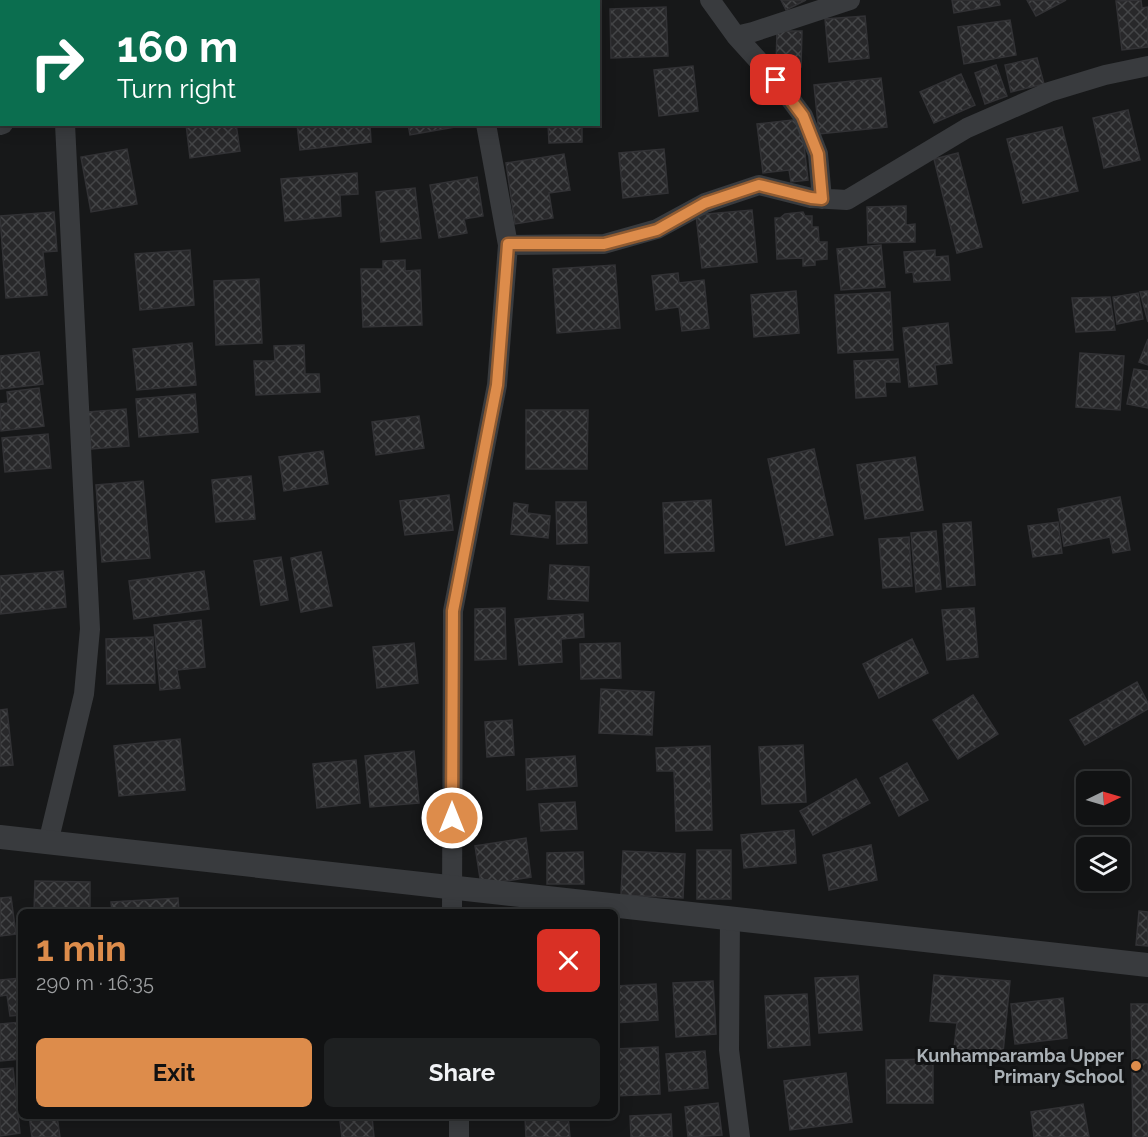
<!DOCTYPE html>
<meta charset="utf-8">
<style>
:root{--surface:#111213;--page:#1e2021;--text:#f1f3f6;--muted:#9c9ea0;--line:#303233;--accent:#dd8c4b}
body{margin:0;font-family:Raleway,sans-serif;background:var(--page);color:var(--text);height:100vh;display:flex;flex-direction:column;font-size:22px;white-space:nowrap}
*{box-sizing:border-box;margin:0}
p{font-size:20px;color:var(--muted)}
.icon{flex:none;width:33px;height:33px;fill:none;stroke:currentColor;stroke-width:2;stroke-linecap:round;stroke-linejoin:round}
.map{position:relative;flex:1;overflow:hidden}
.sheet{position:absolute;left:18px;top:909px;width:600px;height:210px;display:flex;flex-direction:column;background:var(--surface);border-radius:9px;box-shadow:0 3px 15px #0003,0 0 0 2px var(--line)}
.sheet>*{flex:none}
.banner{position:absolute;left:0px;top:0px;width:600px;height:126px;box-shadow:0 3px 15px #0003,0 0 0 2px var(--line);background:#0b6e4f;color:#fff;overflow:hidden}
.needle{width:39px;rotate:85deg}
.buttons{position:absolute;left:1076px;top:771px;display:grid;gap:12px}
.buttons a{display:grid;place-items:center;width:54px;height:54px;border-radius:9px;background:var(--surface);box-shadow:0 3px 15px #0003,0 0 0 2px var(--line);font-size:30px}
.pin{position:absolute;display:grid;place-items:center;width:51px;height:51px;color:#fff;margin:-26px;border-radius:12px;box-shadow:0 3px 9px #0006}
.me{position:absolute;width:66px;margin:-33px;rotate:0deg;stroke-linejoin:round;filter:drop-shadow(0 0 4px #0008)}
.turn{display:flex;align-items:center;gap:21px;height:126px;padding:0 18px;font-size:27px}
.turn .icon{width:78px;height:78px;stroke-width:2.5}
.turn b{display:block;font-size:42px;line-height:51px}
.round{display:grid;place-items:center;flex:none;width:63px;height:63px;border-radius:9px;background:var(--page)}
.summary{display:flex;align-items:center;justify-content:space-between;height:102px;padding:0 18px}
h1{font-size:36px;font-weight:700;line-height:45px;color:var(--accent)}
.button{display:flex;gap:12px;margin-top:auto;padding:12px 18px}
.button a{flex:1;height:69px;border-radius:9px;background:var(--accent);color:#111;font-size:24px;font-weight:700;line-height:69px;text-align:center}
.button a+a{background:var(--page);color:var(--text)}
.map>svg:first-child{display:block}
.building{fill:url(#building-cross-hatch);stroke:#323235;stroke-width:1.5}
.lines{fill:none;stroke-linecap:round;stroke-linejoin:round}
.minor{stroke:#393b3e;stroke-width:20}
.tertiary{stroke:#393b3e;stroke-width:24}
.route-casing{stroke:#905b31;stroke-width:15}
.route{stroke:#dd8c4b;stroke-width:10}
.poi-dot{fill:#dd8c4b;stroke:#121314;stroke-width:2}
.labels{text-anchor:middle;stroke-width:6;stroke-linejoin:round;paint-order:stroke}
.poi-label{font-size:18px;font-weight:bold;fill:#abb2b7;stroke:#121314;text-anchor:end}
</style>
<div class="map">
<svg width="1148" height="1137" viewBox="0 0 1148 1137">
<defs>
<pattern id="building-cross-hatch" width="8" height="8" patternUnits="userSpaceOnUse" patternTransform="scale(1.5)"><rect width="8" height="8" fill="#28282a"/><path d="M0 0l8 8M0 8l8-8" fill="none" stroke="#444547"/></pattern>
</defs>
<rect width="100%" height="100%" fill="#171819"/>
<path class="building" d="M 9,0 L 61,0 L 61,2 L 9,2 Z
M 174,0 L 225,0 L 225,2 L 175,2 Z
M 273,0 L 322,0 L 322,2 L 273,2 Z
M 781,0 L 806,0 L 786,10 Z
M 952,0 L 999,0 L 1000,5 L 954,13 Z
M 1027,0 L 1066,0 L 1036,16 Z
M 1141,0 L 1142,8 L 1148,7 L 1148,47 L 1122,50 L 1116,1 Z
M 666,7 L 668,56 L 611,58 L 610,9 Z
M 865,16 L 869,58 L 829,62 L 825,19 Z
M 1010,20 L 1016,55 L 964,64 L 958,27 Z
M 777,31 L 802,31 L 801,67 L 776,66 Z
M 0,35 L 2,45 L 0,111 Z
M 1037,58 L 1044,84 L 1011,92 L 1005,65 Z
M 996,65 L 1007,96 L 985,104 L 975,73 Z
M 693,66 L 698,111 L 659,116 L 654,70 Z
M 961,74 L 975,105 L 934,123 L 920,92 Z
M 881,78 L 887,127 L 819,134 L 814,85 Z
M 1128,110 L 1140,160 L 1104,168 L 1093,118 Z
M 801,119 L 808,180 L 791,182 L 789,170 L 763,173 L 757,124 Z
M 186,124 L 236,124 L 240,151 L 190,158 Z
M 297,124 L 370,124 L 371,142 L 300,150 Z
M 408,124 L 466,124 L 466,125 L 410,135 Z
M 548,124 L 582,124 L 582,142 L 549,143 Z
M 1062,127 L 1078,191 L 1023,203 L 1007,139 Z
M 127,149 L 137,204 L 91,212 L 81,157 Z
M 664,149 L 668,193 L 623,198 L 619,153 Z
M 958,153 L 982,247 L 957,253 L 934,159 Z
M 564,154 L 570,190 L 549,193 L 553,218 L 515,224 L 506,163 Z
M 357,173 L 358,194 L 340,195 L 341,216 L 285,221 L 281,179 Z
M 477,177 L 483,216 L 464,219 L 467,233 L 439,238 L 430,185 Z
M 415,188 L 421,238 L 381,242 L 376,192 Z
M 906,206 L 906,225 L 915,224 L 915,242 L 868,243 L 867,207 Z
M 752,210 L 757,262 L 702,268 L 696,215 Z
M 54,212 L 57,251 L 43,252 L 47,295 L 6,298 L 0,216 Z
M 803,212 L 805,216 L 812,216 L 812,227 L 818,227 L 819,242 L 827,242 L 827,259 L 815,260 L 815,265 L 803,266 L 803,258 L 777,259 L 775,218 L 780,218 L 785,214 Z
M 881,245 L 885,287 L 841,290 L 837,249 Z
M 190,250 L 194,305 L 140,310 L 135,254 Z
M 935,250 L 935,257 L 948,256 L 950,280 L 914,282 L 913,272 L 906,273 L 904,252 Z
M 405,260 L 405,271 L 420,270 L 422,325 L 363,327 L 361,269 L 383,269 L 383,261 Z
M 615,265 L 620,328 L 557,333 L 553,269 Z
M 678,273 L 679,283 L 704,280 L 709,328 L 682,331 L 679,307 L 656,310 L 652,276 Z
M 259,279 L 262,343 L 216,345 L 214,281 Z
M 796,291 L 799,333 L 754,337 L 751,295 Z
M 1148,291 L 1148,322 L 1140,292 Z
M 890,292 L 893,350 L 838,353 L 835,295 Z
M 1138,293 L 1143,319 L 1117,324 L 1113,297 Z
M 1110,297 L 1115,330 L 1076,332 L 1072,298 Z
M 948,323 L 952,363 L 935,365 L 937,384 L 909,387 L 903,328 Z
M 1148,339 L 1148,365 L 1139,362 Z
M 192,343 L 196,385 L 137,390 L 133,349 Z
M 304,345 L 305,374 L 319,374 L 320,392 L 256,395 L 254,361 L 275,361 L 274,346 Z
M 39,352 L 43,384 L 0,389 L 0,356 Z
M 1080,353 L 1124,356 L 1120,410 L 1076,407 Z
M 898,359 L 900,382 L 885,382 L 886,396 L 856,398 L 854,361 Z
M 1134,369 L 1148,371 L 1148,408 L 1127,404 Z
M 39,388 L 44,426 L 1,431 L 0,404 L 8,403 L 7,392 Z
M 195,394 L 198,432 L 139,437 L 136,399 Z
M 126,409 L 129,446 L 91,449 L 88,412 Z
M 526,410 L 588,410 L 587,469 L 526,469 Z
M 419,416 L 424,448 L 376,455 L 372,422 Z
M 48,434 L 51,468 L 5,472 L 2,438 Z
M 814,449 L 833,535 L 786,545 L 768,459 Z
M 323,451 L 328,484 L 284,491 L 279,457 Z
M 915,457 L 923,510 L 865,519 L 857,465 Z
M 251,476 L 255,519 L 216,522 L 212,480 Z
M 143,481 L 150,558 L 102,562 L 96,485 Z
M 449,495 L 453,530 L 405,535 L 400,501 Z
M 1120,497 L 1130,550 L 1113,553 L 1110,537 L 1064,546 L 1058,509 Z
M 711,500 L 714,551 L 665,553 L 663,503 Z
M 556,502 L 586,502 L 587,543 L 557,544 Z
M 514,503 L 528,505 L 527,513 L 550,516 L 548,538 L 511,534 Z
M 971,522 L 975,585 L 947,587 L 943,524 Z
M 1058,522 L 1062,553 L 1033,557 L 1028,526 Z
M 936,531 L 941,589 L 916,592 L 911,533 Z
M 909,537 L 912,586 L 883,588 L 879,539 Z
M 321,552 L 332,606 L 301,612 L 291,558 Z
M 281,557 L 288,600 L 261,605 L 254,561 Z
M 550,565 L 589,567 L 588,601 L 548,599 Z
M 63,571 L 66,607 L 0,614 L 0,576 Z
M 204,571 L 209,609 L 134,619 L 129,581 Z
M 505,608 L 506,659 L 475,660 L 475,609 Z
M 974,608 L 978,657 L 947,660 L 942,610 Z
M 583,614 L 584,637 L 561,639 L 562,662 L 519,665 L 515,619 Z
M 201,620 L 205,667 L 177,670 L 180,688 L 160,690 L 154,625 Z
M 153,637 L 155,683 L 107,684 L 106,639 Z
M 912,639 L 928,673 L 879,698 L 863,664 Z
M 414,643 L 418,683 L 377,688 L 373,647 Z
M 620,643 L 621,678 L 581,679 L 580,644 Z
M 1137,682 L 1148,703 L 1148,709 L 1085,745 L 1070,720 Z
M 601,689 L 654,692 L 652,735 L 599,733 Z
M 973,695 L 998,734 L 958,759 L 933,720 Z
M 7,709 L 13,765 L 0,766 L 0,710 Z
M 512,720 L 514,755 L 487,757 L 485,722 Z
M 180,739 L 185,790 L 119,796 L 114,746 Z
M 803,745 L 806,802 L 762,804 L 759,747 Z
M 710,746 L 712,830 L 676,831 L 674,771 L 657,771 L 656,748 Z
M 414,751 L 419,803 L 370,807 L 365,756 Z
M 575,756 L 577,786 L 527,790 L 526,759 Z
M 356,760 L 360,803 L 317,808 L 313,764 Z
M 907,763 L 928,800 L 899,816 L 880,778 Z
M 856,779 L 870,803 L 813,835 L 800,811 Z
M 575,802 L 577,829 L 541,831 L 539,804 Z
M 794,830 L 796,863 L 744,868 L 741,835 Z
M 526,838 L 531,877 L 481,885 L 475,846 Z
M 871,845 L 877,880 L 829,890 L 823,855 Z
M 697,850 L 731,850 L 731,899 L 697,899 Z
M 623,851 L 685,854 L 683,898 L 621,895 Z
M 583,852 L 584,884 L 547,884 L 547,853 Z
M 35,881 L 90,882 L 90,912 L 34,912 Z
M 11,897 L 16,934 L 0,936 L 0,898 Z
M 178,898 L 179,912 L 112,912 L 111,902 Z
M 1139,911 L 1148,912 L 1148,946 L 1136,945 Z
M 934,975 L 1010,981 L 1003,1053 L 954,1048 L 957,1023 L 930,1021 Z
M 858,976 L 862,1030 L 819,1033 L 815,978 Z
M 21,978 L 21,1015 L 10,1016 L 7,995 L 0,996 L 0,980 Z
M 713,981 L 716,1034 L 676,1037 L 673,983 Z
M 656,984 L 658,1020 L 615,1023 L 615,986 Z
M 807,994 L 810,1045 L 768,1048 L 765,996 Z
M 1063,998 L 1067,1038 L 1015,1044 L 1011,1004 Z
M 1131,1004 L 1148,1004 L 1148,1137 L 1133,1137 Z
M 21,1022 L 21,1059 L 0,1061 L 0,1024 Z
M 658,1047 L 660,1094 L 615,1096 L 615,1049 Z
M 705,1051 L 708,1088 L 669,1091 L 666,1054 Z
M 933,1059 L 933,1103 L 887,1103 L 886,1060 Z
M 13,1068 L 20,1133 L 0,1136 L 0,1069 Z
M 846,1073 L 852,1122 L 790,1130 L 784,1081 Z
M 718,1103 L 722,1135 L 688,1137 L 685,1107 Z
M 1083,1104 L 1089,1137 L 1034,1137 L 1031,1112 Z
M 671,1114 L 672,1137 L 631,1137 L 630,1116 Z
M 29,1116 L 57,1116 L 60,1137 L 32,1137 Z
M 549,1116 L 568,1116 L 570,1137 L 526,1137 L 525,1118 Z
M 372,1117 L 374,1137 L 342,1137 L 340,1121 Z"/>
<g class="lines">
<path class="minor" d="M 127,0 L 127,2
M 431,0 L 432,2
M 710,0 L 736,36 L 776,80 L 803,116 L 818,154 L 822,199
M 560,2 L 562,0
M 736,36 L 753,32 L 850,0
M 0,125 L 3,124
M 508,245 L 604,244 L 657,229 L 705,203 L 759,185 L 811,198 L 847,200 L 967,128 L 1049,92 L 1105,75 L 1148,66
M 48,843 L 84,694 L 90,629 L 65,124
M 452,912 L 453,611 L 497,385 L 508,245 L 486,124
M 730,918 L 729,1050 L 740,1137
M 459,1116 L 459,1137"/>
<path class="tertiary" d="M 0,837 L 1148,965"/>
</g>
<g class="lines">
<defs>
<path id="route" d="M 452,818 L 453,611 L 497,385 L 508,244 L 604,244 L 657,230 L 705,203 L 759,185 L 811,198 L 822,199 L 818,154 L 803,116 L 776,80"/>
</defs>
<use href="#route" class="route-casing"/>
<use href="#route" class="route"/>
</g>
<circle class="poi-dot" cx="1136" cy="1066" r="6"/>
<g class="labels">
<g class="poi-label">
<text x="1124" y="1062">Kunhamparamba Upper<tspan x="1124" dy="21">Primary School</tspan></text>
</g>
</g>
</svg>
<div class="buttons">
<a><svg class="needle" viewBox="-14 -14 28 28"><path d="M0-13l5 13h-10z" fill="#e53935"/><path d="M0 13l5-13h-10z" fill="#9c9ea0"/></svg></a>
<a><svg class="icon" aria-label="layers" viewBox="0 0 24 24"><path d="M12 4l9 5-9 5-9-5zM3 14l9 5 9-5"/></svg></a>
</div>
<div class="pin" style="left:776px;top:80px;background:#d93025"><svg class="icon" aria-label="arrive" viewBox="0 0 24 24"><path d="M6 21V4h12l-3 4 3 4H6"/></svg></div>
<svg class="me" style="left:452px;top:818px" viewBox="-20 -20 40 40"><circle r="17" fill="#dd8c4b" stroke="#fff" stroke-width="3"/><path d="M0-11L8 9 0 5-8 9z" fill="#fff"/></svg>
<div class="banner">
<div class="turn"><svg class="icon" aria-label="right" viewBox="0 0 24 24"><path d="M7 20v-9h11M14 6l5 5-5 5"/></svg><div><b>160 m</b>Turn right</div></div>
</div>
<section class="sheet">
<div class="summary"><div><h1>1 min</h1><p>290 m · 16:35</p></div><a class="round" style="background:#d93025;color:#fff"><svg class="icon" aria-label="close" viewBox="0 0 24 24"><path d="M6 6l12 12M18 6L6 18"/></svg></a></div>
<div class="button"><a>Exit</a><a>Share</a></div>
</section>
</div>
